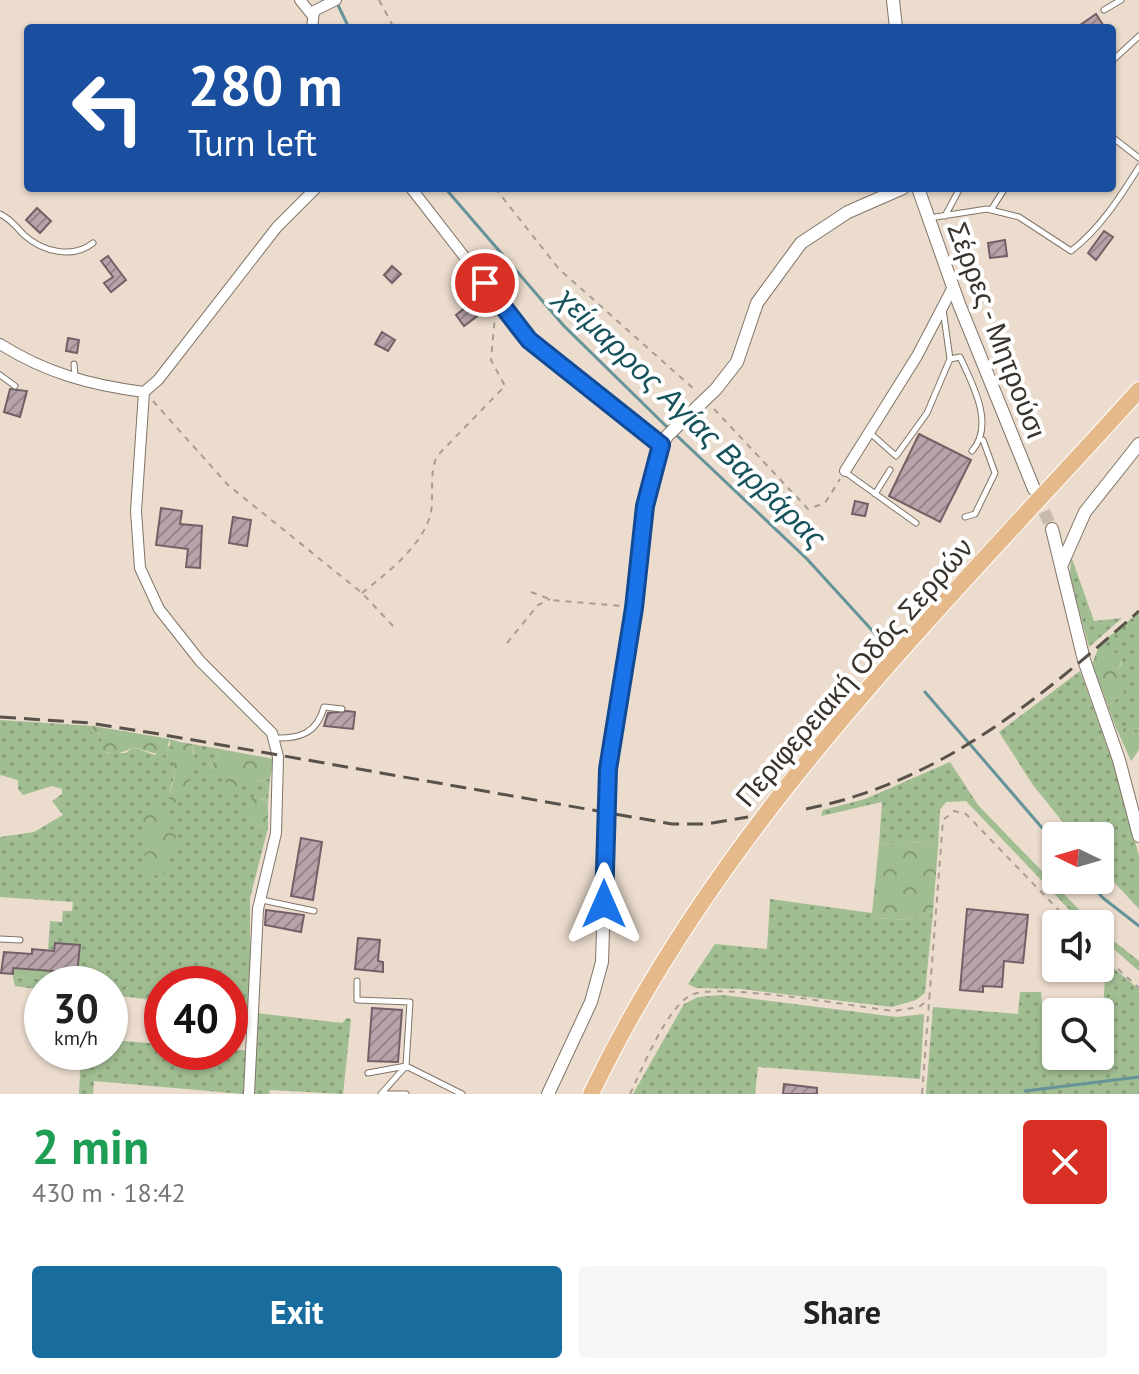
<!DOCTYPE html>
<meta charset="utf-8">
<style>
:root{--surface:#fff;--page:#f6f6f6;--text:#222;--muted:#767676;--accent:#196d9e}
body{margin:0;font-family:"PT Sans",sans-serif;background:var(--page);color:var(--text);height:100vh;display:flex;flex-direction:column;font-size:30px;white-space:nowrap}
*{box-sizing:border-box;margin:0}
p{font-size:26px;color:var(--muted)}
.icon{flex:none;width:44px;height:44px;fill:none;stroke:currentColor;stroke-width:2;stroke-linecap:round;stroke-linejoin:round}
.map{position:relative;height:1094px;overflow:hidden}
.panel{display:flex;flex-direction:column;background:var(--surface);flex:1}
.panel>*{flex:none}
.hud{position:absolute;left:24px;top:24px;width:1092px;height:168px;border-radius:8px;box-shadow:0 2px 6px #0004;background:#1a4fa0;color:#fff;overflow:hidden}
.needle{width:52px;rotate:275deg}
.buttons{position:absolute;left:1042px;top:822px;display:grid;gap:16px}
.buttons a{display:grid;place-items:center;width:72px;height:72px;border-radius:8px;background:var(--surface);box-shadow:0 2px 6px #0004;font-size:40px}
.speed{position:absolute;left:24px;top:966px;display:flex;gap:16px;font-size:40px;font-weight:700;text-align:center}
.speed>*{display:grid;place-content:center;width:104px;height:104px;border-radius:50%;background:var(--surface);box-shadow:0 2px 6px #0004;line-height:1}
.speed small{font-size:20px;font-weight:400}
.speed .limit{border:12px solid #d22;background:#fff;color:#111}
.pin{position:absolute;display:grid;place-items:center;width:68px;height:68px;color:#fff;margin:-34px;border:4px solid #fff;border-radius:50%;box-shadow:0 2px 8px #0007}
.me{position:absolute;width:88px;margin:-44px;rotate:0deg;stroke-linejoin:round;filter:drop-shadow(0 0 6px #0008)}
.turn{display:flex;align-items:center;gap:28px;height:168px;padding:0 32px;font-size:36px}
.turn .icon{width:104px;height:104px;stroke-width:2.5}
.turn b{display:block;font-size:56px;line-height:68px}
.round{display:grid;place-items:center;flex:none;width:84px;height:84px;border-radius:8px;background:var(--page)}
.summary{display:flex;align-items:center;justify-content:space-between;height:136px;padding:0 32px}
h1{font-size:48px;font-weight:700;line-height:60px;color:#1e9e55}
.action{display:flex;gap:16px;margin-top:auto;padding:16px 32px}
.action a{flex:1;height:92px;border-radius:8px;background:var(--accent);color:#fff;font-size:32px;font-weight:700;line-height:92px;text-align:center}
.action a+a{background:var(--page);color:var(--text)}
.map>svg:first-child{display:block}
.grass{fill:url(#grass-dots)}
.forest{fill:url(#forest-crowns)}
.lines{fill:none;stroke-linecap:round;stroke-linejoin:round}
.stream{stroke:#659399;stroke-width:3}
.building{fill:url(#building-hatch);stroke:#726066;stroke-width:2}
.tertiary-tunnel{stroke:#c8baad;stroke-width:12;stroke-dasharray:12 6;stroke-linecap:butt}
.service-casing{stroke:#817467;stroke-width:7}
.minor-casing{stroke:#817467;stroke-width:12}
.tertiary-casing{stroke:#817467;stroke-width:14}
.primary-casing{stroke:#fff;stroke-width:18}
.path{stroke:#a99d92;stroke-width:2;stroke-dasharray:6 6;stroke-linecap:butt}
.service{stroke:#fff;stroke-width:5}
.minor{stroke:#fff;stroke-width:10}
.tertiary{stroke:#fff;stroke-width:12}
.primary{stroke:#e6b98a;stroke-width:16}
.rail{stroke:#59524a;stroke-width:3;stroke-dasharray:16 8;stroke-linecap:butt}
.route-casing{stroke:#114b97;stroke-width:20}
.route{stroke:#1a73e8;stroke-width:14}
.labels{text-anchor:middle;stroke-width:8;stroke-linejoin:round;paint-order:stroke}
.street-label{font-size:28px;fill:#3a342e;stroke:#fff}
.water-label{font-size:30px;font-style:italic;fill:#17535c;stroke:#fff}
</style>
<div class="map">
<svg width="1139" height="1094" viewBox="0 0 1139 1094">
<defs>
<pattern id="grass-dots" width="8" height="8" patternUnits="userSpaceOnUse" patternTransform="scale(2)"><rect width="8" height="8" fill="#a1bd92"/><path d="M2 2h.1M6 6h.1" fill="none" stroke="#849a78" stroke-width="1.8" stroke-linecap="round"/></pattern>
<pattern id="forest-crowns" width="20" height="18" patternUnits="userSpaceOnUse" patternTransform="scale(2)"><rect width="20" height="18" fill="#a1bd92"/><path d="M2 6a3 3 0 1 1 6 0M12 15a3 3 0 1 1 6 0" fill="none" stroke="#849a78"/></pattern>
<pattern id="building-hatch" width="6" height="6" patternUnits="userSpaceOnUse" patternTransform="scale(2)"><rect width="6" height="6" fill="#b8a3aa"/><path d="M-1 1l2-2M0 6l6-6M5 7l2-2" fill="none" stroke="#97868b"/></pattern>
</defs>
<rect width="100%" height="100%" fill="#ebdccd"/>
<path class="grass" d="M 1071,556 L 1094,621 L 1122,618 L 1089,647 L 1070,576 Z
M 1139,612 L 1139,728 L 1132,731 L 1114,723 L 1108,706 L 1123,693 L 1126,683 L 1118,670 L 1122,662 L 1100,644 Z
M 1080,671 L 1118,777 L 1139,856 L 1139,909 L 1100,867 L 1100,836 L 1074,836 L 1033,785 L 999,732 Z
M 0,720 L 93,726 L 91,732 L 101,734 L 108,753 L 126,753 L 133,747 L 155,755 L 170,745 L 170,739 L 180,742 L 172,750 L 175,772 L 170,792 L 194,753 L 192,744 L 220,749 L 210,769 C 233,780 246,787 270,778 L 268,801 L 262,799 L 247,823 L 268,828 L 250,898 L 250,1006 L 241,1010 L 230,1009 L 230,984 L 162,984 L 162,1001 L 110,995 L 110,984 L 42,984 L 42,990 L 15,986 L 13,977 L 45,979 L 46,971 L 77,973 L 80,946 L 48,950 L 50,921 L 62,922 L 63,911 L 72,911 L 73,902 L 0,897 L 0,837 L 34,832 L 63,815 L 52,801 L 62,794 L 62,789 L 52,786 L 23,795 L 18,789 L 18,780 L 0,775 Z
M 950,762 L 978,805 L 1093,924 L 1081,922 L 966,801 L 946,802 L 940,810 L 938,848 L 925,842 L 879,844 L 882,802 L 821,816 L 823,810 L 865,799 Z
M 770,899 L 872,913 L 876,918 L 907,920 L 933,911 L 925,993 L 916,1000 L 892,1007 L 740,989 L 696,988 L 688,984 L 715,944 L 767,949 Z
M 1100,930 L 1139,961 L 1139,971 L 1100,937 Z
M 1106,962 L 1139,989 L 1139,1094 L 926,1094 L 933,1007 L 1018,1014 L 1020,992 L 1041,992 L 1043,1015 L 1056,1017 L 1056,1056 L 1100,1056 Z
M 722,995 L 897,1017 L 924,1014 L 920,1079 L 758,1067 L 755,1094 L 633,1094 L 684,1004 L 698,997 Z
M 256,1013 L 342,1023 L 347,1018 L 351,1019 L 343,1094 L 270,1090 L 269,1094 L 254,1094 Z
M 110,1040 L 162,1044 L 162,1052 L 248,1050 L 243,1094 L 94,1081 L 93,1094 L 79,1094 L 81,1052 L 110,1052 Z"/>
<path class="forest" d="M 1100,644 L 1123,657 L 1118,670 L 1127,683 L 1123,693 L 1108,706 L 1092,664 Z
M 1114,723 L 1132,731 L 1139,728 L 1139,750 L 1131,761 Z
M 93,726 L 170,739 L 164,756 L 133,747 C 123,754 112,755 101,750 L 101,734 L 90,732 Z
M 180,742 L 192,744 C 196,766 190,786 175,803 L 169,800 L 175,772 L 171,750 Z
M 220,749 L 274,759 L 270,778 L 227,790 L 225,777 L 212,775 L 210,769 Z
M 252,797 L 268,801 L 268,828 L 247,823 L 243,808 Z
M 153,807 L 166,809 L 173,815 L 166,825 L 177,833 L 163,877 L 149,874 L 146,868 C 145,847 134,820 153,807 Z
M 925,842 L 938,848 L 933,911 L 907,920 L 876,918 L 872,913 L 879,844 Z
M 13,968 L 46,971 L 45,979 L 13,977 Z"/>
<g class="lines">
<path class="stream" d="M 337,3 L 349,28
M 445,188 L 564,326 L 668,428
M 674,433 L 807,559 L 880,639
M 925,692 L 1056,844
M 1087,880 L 1103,898 L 1139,926
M 1025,1091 L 1139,1077"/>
</g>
<path class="building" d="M 1096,14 L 1105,28 L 1076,28 Z
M 37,208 L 51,221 L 40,233 L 26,220 Z
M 1104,231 L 1113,237 L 1096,260 L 1088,253 Z
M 1005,240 L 1007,256 L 990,258 L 988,243 Z
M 108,256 L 126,280 L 111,292 L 104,283 L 113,277 L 101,261 Z
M 392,266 L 401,274 L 392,283 L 384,275 Z
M 483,294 L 492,305 L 464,326 L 456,315 Z
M 382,332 L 395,340 L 388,351 L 375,344 Z
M 68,338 L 79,340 L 77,353 L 66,351 Z
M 10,389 L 27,391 L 20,417 L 4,412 Z
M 919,434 L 971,460 L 940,522 L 889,496 Z
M 855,501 L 868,504 L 865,516 L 852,514 Z
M 161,508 L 182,511 L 180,524 L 202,526 L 200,568 L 186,567 L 188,549 L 156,545 Z
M 233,517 L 251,520 L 247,546 L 229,543 Z
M 347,711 L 355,712 L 353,729 L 324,726 L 328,713 Z
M 301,838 L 322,842 L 313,900 L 291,896 Z
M 967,909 L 1028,915 L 1023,963 L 1004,961 L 1002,987 L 983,986 L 983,992 L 960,990 Z
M 266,910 L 304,915 L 301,932 L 265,925 Z
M 358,938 L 380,940 L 378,961 L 383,962 L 383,972 L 355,969 Z
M 55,943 L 80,945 L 77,973 L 13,968 L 13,974 L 1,973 L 4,952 L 32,954 L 32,949 L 54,951 Z
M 372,1008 L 402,1010 L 398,1062 L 368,1061 Z
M 784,1084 L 817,1088 L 817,1094 L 783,1094 Z"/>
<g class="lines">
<path class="tertiary-tunnel" d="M 1037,495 L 1052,529"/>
<defs>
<path id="service" d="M 1104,10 L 1121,0
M 1112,61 L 1139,36
M 1112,137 L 1139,158
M 991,210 L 1005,188
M 0,214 C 11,219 16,227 24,235 C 43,252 73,259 93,243
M 945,216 L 960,188
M 929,218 L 987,209 L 1019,217 L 1071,251 C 1100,229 1120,197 1139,167
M 943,309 L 950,359
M 74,364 L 75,376
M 0,375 L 15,386
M 869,432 L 896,456 L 927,413 L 950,359 L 960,357 C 973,385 995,425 972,451
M 845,472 L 916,523
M 875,494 L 890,470
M 965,517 L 975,514 L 995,473 L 983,440
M 275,738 C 300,739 317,733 324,707 L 342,709
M 262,900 L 314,911
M 0,939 L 20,940
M 357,981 L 357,1000 L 410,1002 L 406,1066 L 368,1073
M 381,1094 L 406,1066 L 462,1094
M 381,1094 L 406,1094"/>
<path id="minor" d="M 300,0 L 312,15
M 312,28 L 314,11 L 336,0
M 411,188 L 529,340 L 661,445
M 0,344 C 46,373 90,385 144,392
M 845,471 L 917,356 L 953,287
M 249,1094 L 258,909 L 276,833 L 278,757 L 272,733 L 200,661 L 159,609 L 140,568 L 136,511 L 144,392 L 158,380 L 277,227 L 316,188"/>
<path id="tertiary" d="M 893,0 L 896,28
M 918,188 L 959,304 L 1034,489
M 1052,529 L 1084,660 L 1119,760 L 1139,836
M 1062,564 L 1085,512 L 1139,444
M 548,1094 L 591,1002 L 602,962 L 608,769 L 634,608 L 645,506 L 656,457 L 667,436 L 716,389 L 737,362 L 757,303 L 801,243 L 848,212 L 903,188"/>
<path id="primary" d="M 591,1094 C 722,820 938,613 1139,390"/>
</defs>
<use href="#service" class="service-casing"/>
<use href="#minor" class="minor-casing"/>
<use href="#tertiary" class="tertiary-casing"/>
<use href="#primary" class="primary-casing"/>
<path class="path" d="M 379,0 L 394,28
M 495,188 L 559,269 L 695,390
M 153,401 L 228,485 L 362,593 L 394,627
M 714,409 L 808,509 L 825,503 L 840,479
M 531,592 L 552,600 L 621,606
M 362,593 C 387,573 424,545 431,512 C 434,493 429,474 437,456 L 505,386 L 491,360 L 495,316
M 507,643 L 538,605 L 550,599
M 1100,953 L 1139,988
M 630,1094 C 642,1069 667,1007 691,995 C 717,982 858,1007 894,1011 L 919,1007 L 930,998
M 922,1094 L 943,820 L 954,811 L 966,814 L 1072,924"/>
<use href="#service" class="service"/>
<use href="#minor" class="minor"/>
<use href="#tertiary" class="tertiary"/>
<use href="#primary" class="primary"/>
<path class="rail" d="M 0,717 L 90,723 L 153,733 L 672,824 L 706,824 L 748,817
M 806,809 C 941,782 1038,700 1139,611"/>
</g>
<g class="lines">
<defs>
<path id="route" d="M 485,283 L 529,340 L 661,445 L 645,506 L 634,608 L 608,769 L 604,904"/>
</defs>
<use href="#route" class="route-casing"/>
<use href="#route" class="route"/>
</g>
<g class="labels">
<g class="street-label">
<text transform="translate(997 330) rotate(69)" y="10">Σέρρες - Μητρούσι</text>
<text transform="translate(854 672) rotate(-49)" y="10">Περιφερειακή Οδός Σερρών</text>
</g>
<g class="water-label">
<text transform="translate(691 418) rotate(44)" y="10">χείμαρρος Αγίας Βαρβάρας</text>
</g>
</g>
</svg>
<div class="buttons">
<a><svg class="needle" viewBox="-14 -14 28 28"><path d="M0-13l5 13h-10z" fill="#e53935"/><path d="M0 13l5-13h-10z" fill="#767676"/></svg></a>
<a><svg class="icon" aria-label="sound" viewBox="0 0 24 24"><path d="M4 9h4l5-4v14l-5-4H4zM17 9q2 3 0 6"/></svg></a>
<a><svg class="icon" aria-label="search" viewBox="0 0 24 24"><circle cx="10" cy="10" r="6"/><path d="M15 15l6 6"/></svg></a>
</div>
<div class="speed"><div>30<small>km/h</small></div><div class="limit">40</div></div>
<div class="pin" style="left:485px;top:283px;background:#d93025"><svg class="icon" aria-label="arrive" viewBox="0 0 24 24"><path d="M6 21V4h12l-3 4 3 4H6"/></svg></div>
<svg class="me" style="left:604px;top:904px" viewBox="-20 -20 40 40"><path d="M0-17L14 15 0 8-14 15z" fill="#1a73e8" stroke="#fff" stroke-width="4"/></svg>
<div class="hud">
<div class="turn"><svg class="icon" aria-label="left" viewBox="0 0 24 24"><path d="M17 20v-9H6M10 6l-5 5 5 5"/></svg><div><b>280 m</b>Turn left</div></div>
</div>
</div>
<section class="panel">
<div class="summary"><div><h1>2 min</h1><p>430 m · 18:42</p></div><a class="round" style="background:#d93025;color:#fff"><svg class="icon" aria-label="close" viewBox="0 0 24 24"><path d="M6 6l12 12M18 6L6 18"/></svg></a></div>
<div class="action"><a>Exit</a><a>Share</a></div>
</section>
